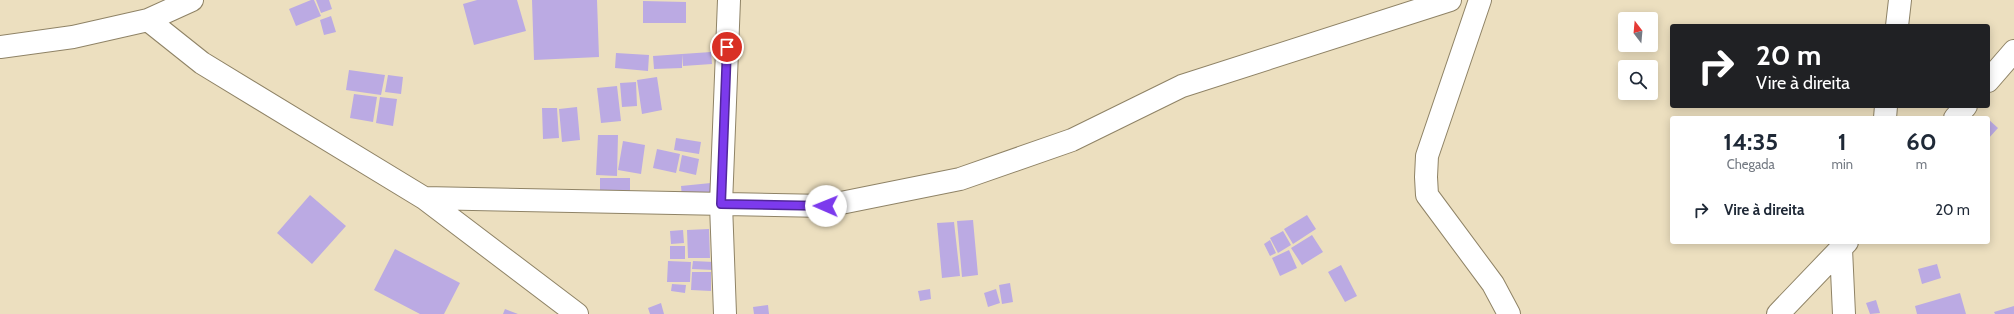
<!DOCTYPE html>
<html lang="pt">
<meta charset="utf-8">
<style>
:root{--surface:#fff;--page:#f6f6f7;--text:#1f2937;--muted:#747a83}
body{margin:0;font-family:Cabin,sans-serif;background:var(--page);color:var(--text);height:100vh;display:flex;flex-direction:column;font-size:15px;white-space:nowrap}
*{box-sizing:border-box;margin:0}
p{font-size:13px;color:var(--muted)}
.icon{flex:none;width:22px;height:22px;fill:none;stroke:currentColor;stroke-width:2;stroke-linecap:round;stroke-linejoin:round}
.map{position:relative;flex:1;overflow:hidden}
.details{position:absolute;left:1670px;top:116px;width:320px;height:128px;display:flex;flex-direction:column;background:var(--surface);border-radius:4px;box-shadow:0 2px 10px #0003}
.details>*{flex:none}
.top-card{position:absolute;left:1670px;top:24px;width:320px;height:84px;border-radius:4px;box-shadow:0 2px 10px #0003;background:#202124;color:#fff;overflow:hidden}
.needle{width:26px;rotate:344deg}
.controls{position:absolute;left:1618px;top:12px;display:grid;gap:8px}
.controls a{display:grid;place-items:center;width:40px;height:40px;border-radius:4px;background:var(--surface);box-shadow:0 2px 10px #0003;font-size:20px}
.pin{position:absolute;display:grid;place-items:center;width:34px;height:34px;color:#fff;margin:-17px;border:2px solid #fff;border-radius:50%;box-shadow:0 1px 4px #0007}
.me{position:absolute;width:44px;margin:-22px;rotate:271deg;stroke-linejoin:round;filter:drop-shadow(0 0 3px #0008)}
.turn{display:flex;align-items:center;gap:14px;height:84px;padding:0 20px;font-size:18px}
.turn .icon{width:52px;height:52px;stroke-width:2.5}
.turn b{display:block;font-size:28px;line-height:34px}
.eta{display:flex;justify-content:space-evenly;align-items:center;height:68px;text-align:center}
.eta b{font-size:24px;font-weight:700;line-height:28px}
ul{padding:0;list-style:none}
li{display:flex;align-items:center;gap:12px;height:52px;padding:0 20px}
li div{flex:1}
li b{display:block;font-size:15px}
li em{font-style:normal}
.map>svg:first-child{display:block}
.building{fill:#bbaae3}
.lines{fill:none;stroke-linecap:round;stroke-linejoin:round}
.street-casing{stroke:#8f8366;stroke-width:24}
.street{stroke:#fff;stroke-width:22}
.route-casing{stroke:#51269a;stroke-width:10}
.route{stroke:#7c3aed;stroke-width:7}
</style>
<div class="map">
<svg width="2014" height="314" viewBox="0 0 2014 314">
<rect width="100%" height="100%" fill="#ecdfbf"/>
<path class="building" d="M 311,0 L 314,0 L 321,16 L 296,26 L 289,9 Z
M 316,0 L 329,0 L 332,9 L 321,13 Z
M 477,0 L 517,0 L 526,31 L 474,45 L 463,4 Z
M 532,0 L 597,0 L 599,57 L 534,60 Z
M 643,1 L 686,2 L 686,23 L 643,23 Z
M 331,16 L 336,32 L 324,35 L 320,20 Z
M 711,52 L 712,64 L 683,66 L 682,54 Z
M 616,53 L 649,55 L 648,71 L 615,68 Z
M 682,54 L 682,68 L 654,69 L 653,56 Z
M 349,70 L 385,75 L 381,95 L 346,90 Z
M 388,75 L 403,77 L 401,94 L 385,92 Z
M 657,77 L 662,110 L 642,114 L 637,80 Z
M 636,82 L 637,106 L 622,107 L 620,83 Z
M 617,86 L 621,121 L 601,123 L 597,88 Z
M 354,94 L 377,97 L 373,122 L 350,118 Z
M 380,97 L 397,99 L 393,126 L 376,123 Z
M 577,107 L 580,140 L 562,142 L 559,109 Z
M 542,108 L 557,108 L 559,138 L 543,139 Z
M 1988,119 L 1998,128 L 1988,139 Z
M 598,135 L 618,135 L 617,176 L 596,175 Z
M 676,138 L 701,142 L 699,154 L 674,150 Z
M 623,141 L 645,145 L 641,174 L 618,170 Z
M 657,149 L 680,154 L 676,173 L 653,168 Z
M 682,155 L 699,159 L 696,175 L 679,171 Z
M 600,178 L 630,178 L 630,195 L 600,195 Z
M 711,183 L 712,194 L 682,197 L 681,186 Z
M 310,195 L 346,226 L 312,264 L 277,233 Z
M 1307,215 L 1316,229 L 1293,244 L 1284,229 Z
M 973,220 L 978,275 L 962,277 L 957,221 Z
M 954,222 L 960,276 L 942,278 L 937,223 Z
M 709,229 L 710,258 L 688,258 L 687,230 Z
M 683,230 L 684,243 L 671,244 L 670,231 Z
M 1283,231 L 1291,245 L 1278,253 L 1270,238 Z
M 1312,235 L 1323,252 L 1302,265 L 1291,248 Z
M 1270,240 L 1276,253 L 1270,256 L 1264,244 Z
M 670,246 L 685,246 L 685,259 L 670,259 Z
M 395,249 L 460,283 L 444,314 L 420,314 L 374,290 Z
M 1289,250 L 1297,268 L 1280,276 L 1272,258 Z
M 668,261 L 691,262 L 690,282 L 667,282 Z
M 693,261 L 714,262 L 713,270 L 692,269 Z
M 1937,264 L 1941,278 L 1922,284 L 1918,269 Z
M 1341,265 L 1357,296 L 1345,302 L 1328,272 Z
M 692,272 L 711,272 L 711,291 L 691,290 Z
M 1010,283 L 1013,302 L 1002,304 L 999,285 Z
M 672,284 L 686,285 L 685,293 L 671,291 Z
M 930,289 L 931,299 L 920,301 L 918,291 Z
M 996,289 L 1000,303 L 988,307 L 984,293 Z
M 1960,293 L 1966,314 L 1917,314 L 1915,306 Z
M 1876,300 L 1880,313 L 1870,314 L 1866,303 Z
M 661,303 L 664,314 L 650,314 L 648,308 Z
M 768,305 L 769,314 L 754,314 L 753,307 Z
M 2014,306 L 2014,314 L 1995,314 L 1994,312 Z
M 505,309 L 518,314 L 503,314 Z"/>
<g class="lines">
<defs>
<path id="street" d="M 1480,0 L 1427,156 L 1426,177 L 1427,195 L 1493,284 L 1509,314
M 148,20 L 202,63 L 424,198 L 577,314
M 1897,26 L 1900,0
M 0,47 L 73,37 L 148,20 L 192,0
M 1988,81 L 2014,51
M 1885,118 L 1886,106
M 1955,118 L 1966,106
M 424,198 L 826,206 L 960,179 L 1072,140 L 1182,86 L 1450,0
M 1841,249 L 1844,314
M 725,314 L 721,204 L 729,0
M 1778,314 L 1847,242"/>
</defs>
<use href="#street" class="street-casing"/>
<use href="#street" class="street"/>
</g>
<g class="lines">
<defs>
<path id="route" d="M 727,47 L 721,204 L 826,206"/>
</defs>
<use href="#route" class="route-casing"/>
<use href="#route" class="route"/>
</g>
</svg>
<div class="controls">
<a><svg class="needle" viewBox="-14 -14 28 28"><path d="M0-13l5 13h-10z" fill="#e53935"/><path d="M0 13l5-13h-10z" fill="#747a83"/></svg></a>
<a><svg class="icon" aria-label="search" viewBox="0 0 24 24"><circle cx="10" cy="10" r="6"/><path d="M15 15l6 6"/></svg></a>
</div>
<div class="pin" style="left:727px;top:47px;background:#d93025"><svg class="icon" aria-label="arrive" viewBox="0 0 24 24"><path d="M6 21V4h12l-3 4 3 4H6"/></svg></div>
<svg class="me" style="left:826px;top:206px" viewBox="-20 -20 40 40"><circle r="19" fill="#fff"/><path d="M0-13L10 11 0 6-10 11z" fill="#7c3aed"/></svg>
<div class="top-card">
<div class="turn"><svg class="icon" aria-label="right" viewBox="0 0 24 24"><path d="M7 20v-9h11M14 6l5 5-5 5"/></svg><div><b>20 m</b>Vire à direita</div></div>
</div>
<section class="details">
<div class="eta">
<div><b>14:35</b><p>Chegada</p></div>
<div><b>1</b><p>min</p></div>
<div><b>60</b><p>m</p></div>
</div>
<ul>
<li><svg class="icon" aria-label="right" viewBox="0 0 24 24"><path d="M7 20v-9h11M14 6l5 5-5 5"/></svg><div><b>Vire à direita</b></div><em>20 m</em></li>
</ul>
</section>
</div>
